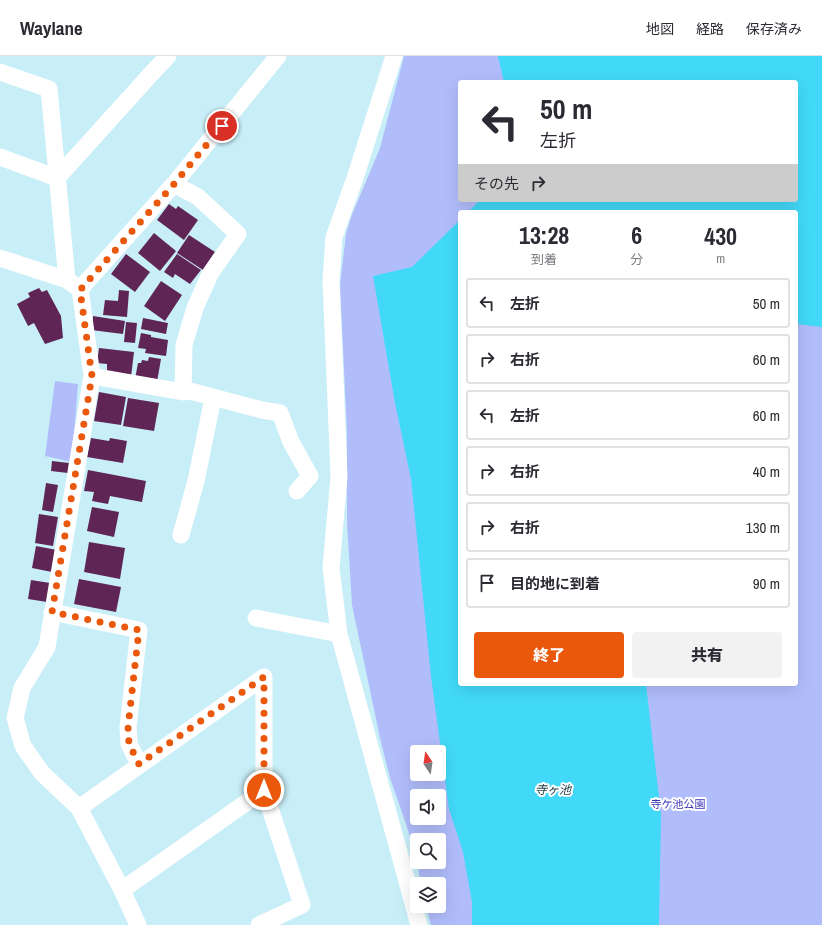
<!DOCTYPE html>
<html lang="ja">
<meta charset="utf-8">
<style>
:root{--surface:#fff;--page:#f2f2f3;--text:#2b2b33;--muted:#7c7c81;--line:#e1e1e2;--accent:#ea580c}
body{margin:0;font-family:"Archivo Narrow","Noto Sans JP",sans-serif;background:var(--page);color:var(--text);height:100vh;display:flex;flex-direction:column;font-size:15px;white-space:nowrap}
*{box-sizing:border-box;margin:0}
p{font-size:13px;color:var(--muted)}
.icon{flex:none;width:22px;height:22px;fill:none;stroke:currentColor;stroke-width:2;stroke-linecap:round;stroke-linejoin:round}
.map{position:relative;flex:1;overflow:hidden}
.details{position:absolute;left:458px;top:154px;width:340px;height:476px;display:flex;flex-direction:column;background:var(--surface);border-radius:4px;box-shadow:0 4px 16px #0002}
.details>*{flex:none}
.top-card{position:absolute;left:458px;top:24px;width:340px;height:122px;border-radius:4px;box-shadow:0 4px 16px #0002;background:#fff;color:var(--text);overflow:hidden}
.needle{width:26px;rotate:347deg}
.controls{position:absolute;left:410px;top:689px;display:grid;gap:8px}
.controls a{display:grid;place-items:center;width:36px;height:36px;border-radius:4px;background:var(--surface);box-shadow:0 4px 16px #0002;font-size:20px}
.pin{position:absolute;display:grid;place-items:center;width:34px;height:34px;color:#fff;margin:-17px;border:2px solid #fff;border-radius:50%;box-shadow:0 1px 4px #0007}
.me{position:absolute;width:44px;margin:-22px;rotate:0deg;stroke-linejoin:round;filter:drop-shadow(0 0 3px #0008)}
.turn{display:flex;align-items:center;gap:14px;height:84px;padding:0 16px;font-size:18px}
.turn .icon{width:52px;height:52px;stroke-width:2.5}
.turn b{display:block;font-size:28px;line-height:34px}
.then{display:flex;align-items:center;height:38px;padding:0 16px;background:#0003;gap:8px;font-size:15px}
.eta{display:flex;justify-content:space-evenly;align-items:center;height:68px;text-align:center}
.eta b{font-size:24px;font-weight:800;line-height:28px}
.primary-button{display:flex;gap:8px;margin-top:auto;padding:8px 16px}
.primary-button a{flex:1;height:46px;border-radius:4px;background:var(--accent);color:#fff;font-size:16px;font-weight:800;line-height:46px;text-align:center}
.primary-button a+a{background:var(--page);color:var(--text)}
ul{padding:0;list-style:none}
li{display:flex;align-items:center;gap:12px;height:50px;margin:0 8px 6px;padding:0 8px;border:2px solid var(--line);border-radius:4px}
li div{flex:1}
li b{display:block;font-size:15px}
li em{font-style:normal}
header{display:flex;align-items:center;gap:24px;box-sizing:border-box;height:56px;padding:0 20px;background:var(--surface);border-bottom:1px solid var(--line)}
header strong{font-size:19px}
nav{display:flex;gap:22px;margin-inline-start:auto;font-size:14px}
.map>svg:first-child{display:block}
.green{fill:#b1bdfb;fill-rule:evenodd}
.water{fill:#42d9f9}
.building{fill:#5f2554}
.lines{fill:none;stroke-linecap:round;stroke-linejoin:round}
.minor{stroke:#fff;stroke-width:17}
.route{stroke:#ea580c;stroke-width:7;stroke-dasharray:0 12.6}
.labels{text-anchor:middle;stroke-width:4;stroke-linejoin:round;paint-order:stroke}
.park-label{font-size:11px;fill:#3935b3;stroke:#fff}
.water-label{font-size:12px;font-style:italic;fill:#1b3940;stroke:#fff}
</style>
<header>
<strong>Waylane</strong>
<nav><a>地図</a><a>経路</a><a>保存済み</a></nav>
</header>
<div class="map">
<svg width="822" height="869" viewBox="0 0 822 869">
<rect width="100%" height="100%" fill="#c8eef8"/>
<path class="green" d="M 404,0 L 822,0 L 822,869 L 431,869 L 426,850 L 439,850 L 439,828 L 421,828 L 416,800 L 406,768 L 390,722 L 380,682 L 352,549 L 347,467 L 347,376 L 340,229 L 346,178 L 351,161 L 380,92 ZM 460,26 L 796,26 L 796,144 L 460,144 ZM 460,156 L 796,156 L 796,628 L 460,628 ZM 417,696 L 439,696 L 439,718 L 417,718 ZM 417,740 L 439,740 L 439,762 L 417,762 ZM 417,784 L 439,784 L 439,806 L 417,806 Z
M 55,325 L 78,328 L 72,406 L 45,400 Z"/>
<path class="water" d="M 498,0 L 822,0 L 822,271 L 796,268 L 796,156 L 468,156 L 480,144 L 796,144 L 796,26 L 504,26 Z
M 460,164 L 460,628 L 646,628 L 661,759 L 659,869 L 472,869 L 472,846 L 463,796 L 449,753 L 431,620 L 411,423 L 395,347 L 373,220 L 412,211 Z"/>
<path class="building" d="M 169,148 L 176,153 L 178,150 L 198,164 L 184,184 L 157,164 Z
M 154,177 L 176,195 L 160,215 L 138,197 Z
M 189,179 L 215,196 L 203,214 L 177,197 Z
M 126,198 L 150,216 L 135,236 L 111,218 Z
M 177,198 L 201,214 L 190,228 L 175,218 L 173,222 L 164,216 Z
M 161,225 L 182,239 L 165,265 L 144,250 Z
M 39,232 L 42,236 L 47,234 L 61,260 L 63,282 L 45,288 L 34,267 L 28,270 L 17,248 L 30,241 L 28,237 Z
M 119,234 L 129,235 L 127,261 L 103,259 L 105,244 L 118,245 Z
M 93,260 L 125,265 L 123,278 L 91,274 Z
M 143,262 L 168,267 L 166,278 L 141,273 Z
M 126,266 L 137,267 L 135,287 L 124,286 Z
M 141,277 L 151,279 L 151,281 L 168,284 L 166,300 L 145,297 L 146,293 L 138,292 Z
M 99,292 L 134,296 L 131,321 L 107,315 L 107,308 L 97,307 Z
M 149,301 L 161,303 L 157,326 L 135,323 L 138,307 L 141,307 L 142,304 L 148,305 Z
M 99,336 L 126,341 L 121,369 L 94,365 Z
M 128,342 L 159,347 L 154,375 L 123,370 Z
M 91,382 L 109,385 L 110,382 L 127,385 L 123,407 L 87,401 Z
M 52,405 L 69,407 L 68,417 L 51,415 Z
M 88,414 L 146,425 L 142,446 L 110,440 L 108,448 L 92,445 L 94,436 L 84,435 Z
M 46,427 L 58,429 L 53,456 L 42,454 Z
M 92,451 L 119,456 L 114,481 L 87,475 Z
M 39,458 L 58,461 L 53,490 L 35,487 Z
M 89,486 L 125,492 L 120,523 L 84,516 Z
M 36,490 L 57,494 L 52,516 L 32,512 Z
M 79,523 L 121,531 L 116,556 L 74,548 Z
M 31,524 L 50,527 L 47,546 L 28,543 Z"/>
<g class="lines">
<path class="minor" d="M 394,0 L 355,122 L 334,181 L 331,224 L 339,420 L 331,512 L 339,578 L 419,869
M 0,16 L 49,33 L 67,224
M 0,101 L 57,122
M 57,122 L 151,18 L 168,0
M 0,202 L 67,224 L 80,233 L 92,320 L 47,591 L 22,632 L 15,662 L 23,690 L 42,717 L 79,752 L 122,834 L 138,869
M 80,233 L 174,128 L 278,0
M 92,320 L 183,336 L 184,289 L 195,252 L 210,218 L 238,178 L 198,141 L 174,128
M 183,336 L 190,335 L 262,354 L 280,357 L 291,386 L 310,420 L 297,435
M 181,479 L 196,425 L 213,342
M 52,556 L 139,574 L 128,671 L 129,688 L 139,708
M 256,562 L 339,578
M 79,752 L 264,621 L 264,734 L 302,849 L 259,869
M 122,834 L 264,734"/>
</g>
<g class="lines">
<path class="route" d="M 222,70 L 174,128 L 80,234 L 92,320 L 52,556 L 139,574 L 128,671 L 129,688 L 139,708 L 264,621 L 264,734"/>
</g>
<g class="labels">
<g class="park-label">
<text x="678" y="752">寺ケ池公園</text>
</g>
<g class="water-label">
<text x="553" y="738">寺ヶ池</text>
</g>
</g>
</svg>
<div class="controls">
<a><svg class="needle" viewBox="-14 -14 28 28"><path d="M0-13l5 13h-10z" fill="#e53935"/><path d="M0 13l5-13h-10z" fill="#7c7c81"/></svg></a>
<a><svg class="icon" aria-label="sound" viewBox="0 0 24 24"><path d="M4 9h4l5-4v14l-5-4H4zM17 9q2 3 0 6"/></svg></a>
<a><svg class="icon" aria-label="search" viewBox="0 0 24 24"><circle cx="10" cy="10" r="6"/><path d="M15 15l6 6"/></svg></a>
<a><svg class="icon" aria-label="layers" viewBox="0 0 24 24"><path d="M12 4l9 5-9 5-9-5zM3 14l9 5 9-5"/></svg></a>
</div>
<div class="pin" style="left:222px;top:70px;background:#d93025"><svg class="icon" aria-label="arrive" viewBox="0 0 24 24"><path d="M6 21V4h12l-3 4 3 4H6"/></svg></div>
<svg class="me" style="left:264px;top:734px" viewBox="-20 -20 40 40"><circle r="17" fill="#ea580c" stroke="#fff" stroke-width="3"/><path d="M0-11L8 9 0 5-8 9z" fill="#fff"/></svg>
<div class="top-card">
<div class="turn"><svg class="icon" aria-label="left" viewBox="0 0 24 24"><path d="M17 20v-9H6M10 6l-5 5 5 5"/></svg><div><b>50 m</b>左折</div></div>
<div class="then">その先<svg class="icon" aria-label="right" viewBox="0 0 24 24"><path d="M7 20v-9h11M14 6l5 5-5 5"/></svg></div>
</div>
<section class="details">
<div class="eta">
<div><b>13:28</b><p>到着</p></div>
<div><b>6</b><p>分</p></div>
<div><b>430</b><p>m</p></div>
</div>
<ul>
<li><svg class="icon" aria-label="left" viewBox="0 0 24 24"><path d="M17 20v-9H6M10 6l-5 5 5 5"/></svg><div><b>左折</b></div><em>50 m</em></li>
<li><svg class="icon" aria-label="right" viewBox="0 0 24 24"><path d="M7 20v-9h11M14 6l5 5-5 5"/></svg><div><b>右折</b></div><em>60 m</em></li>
<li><svg class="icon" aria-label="left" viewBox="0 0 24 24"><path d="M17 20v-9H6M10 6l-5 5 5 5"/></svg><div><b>左折</b></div><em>60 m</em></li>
<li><svg class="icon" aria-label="right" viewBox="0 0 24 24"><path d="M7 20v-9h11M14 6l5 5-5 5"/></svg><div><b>右折</b></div><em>40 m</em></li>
<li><svg class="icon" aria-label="right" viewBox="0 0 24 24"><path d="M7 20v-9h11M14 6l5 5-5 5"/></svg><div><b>右折</b></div><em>130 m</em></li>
<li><svg class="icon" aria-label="arrive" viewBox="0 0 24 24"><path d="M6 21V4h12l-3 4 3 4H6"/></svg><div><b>目的地に到着</b></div><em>90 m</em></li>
</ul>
<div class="primary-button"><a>終了</a><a>共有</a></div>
</section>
</div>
